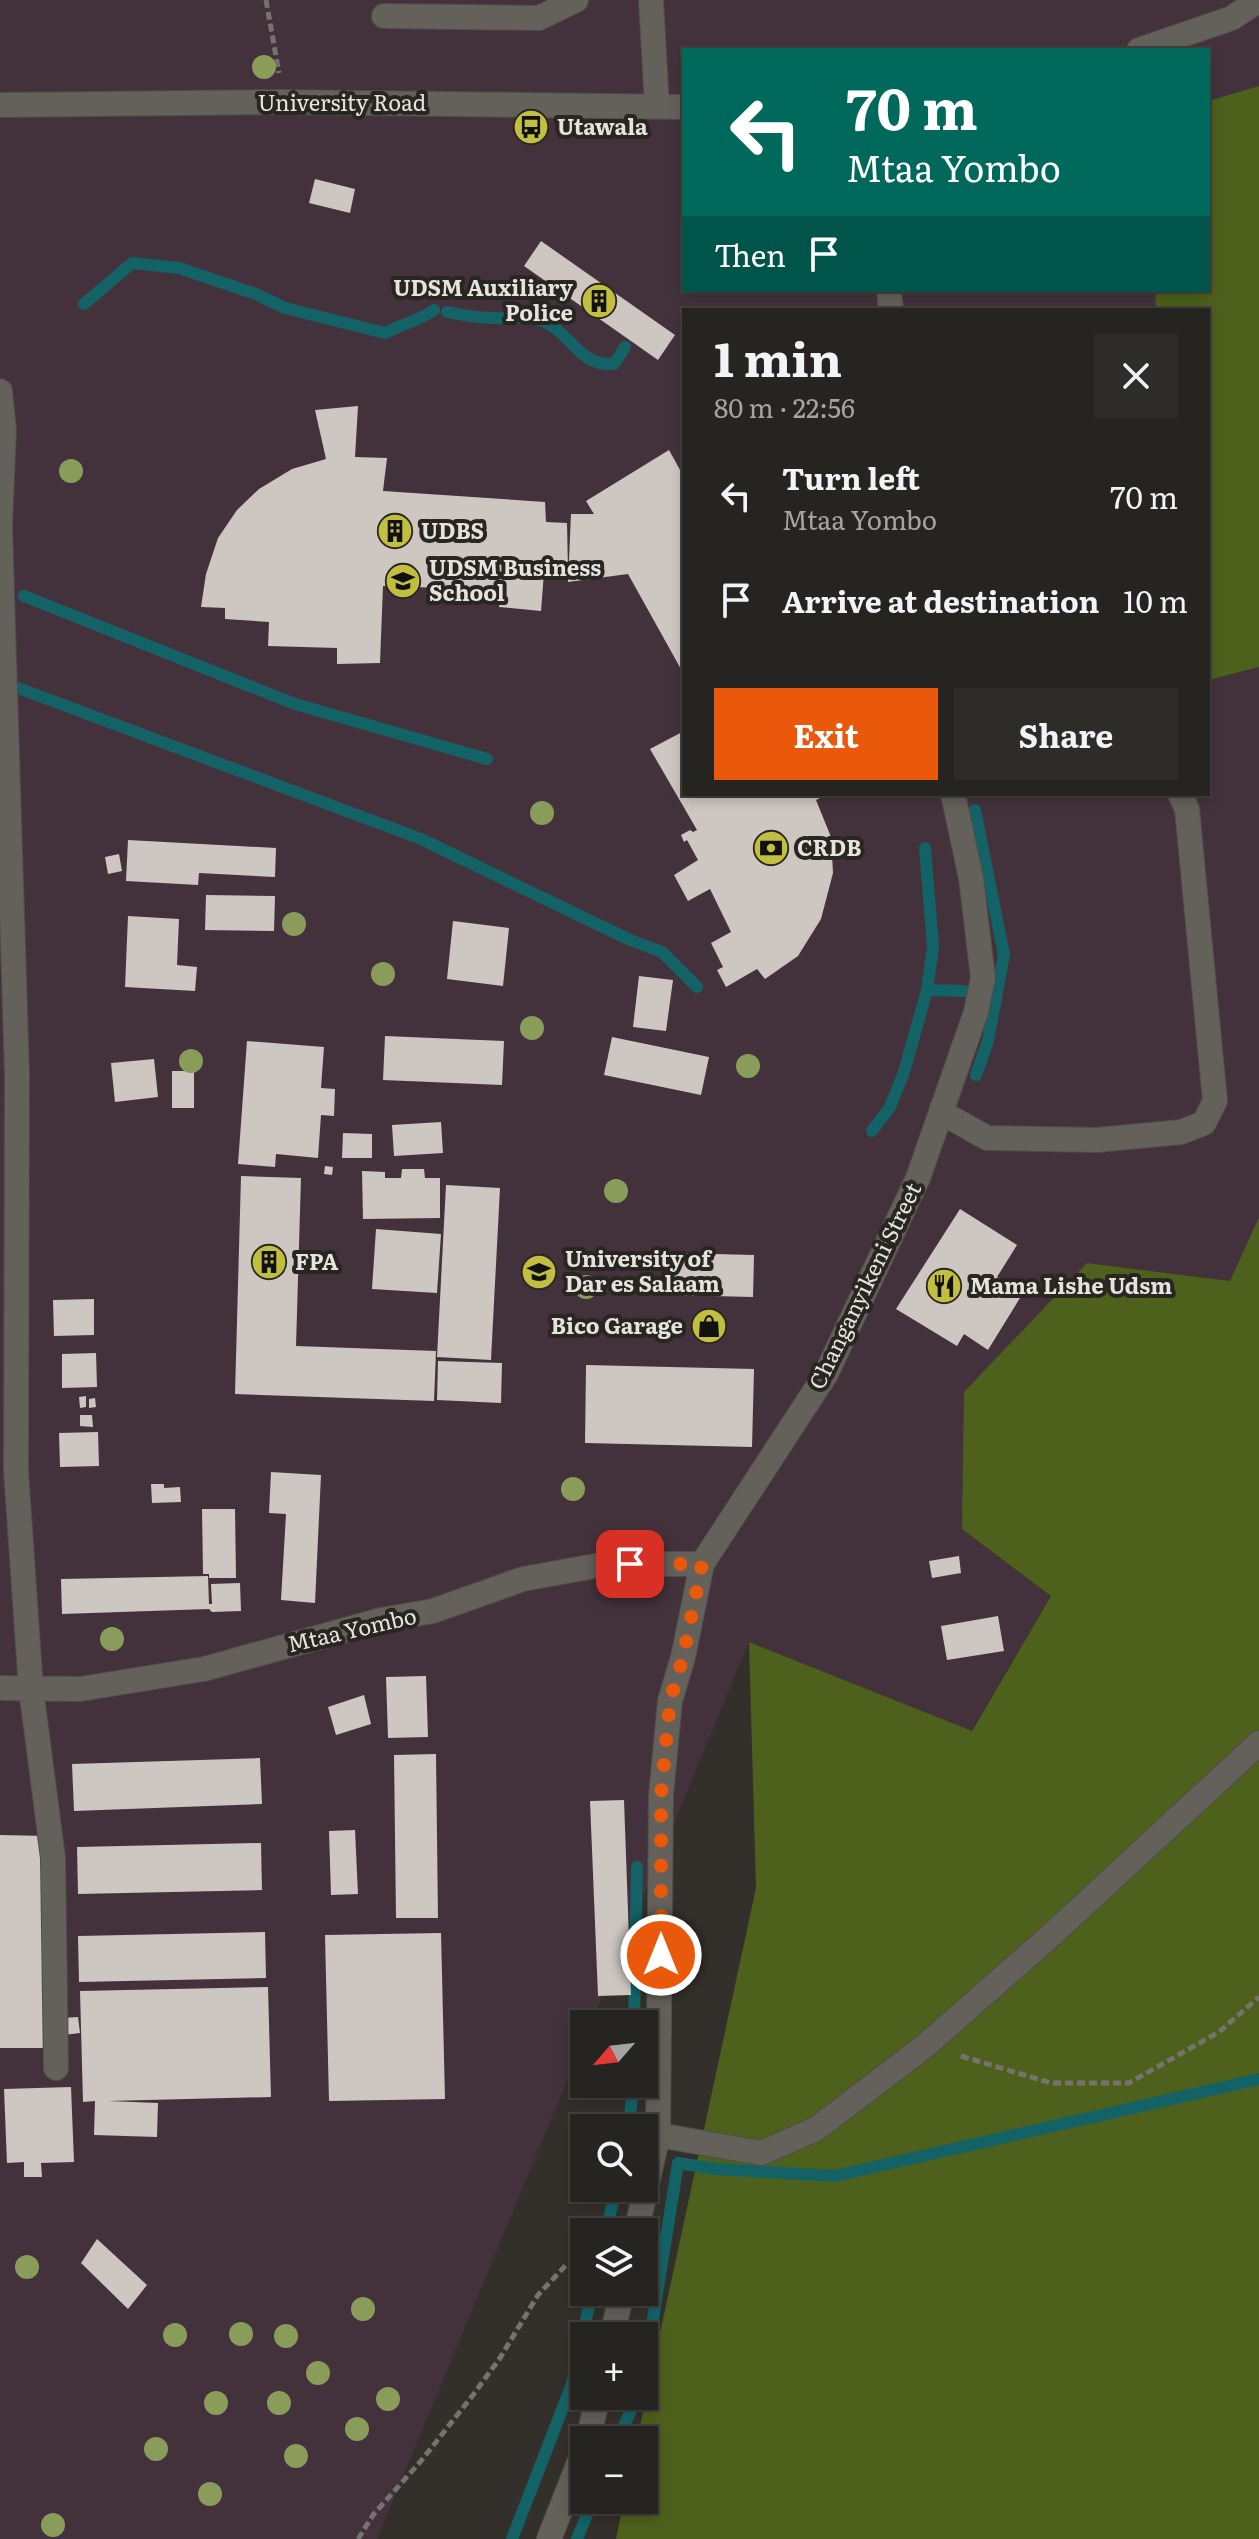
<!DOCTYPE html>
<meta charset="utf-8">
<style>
:root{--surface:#262420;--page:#2e2c29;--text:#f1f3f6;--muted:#a4a4a5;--line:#42413e;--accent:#ea580c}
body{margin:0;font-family:Literata,serif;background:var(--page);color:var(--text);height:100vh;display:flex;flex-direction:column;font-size:30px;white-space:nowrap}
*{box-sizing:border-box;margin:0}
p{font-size:26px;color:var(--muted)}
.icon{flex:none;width:44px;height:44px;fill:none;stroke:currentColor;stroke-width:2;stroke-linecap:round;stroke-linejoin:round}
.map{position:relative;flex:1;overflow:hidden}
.side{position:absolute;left:682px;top:308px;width:528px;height:488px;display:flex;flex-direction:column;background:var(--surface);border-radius:0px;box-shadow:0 4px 12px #0003,0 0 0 2px var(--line)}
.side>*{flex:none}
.hud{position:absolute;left:682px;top:48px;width:528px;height:244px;border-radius:0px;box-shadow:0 4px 12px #0003,0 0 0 2px var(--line);background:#00695c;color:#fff;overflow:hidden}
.needle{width:52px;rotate:242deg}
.buttons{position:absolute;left:570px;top:2010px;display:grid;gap:16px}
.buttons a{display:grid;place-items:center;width:88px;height:88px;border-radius:0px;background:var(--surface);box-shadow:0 4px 12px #0003,0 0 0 2px var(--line);font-size:40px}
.pin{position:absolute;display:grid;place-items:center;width:68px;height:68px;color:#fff;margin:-34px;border-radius:16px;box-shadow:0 4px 12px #0006}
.me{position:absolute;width:88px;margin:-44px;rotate:0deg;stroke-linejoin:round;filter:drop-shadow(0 0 6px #0008)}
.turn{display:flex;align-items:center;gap:28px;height:168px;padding:0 32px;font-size:36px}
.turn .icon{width:104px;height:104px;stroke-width:2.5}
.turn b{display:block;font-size:56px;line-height:68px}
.then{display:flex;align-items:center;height:76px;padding:0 32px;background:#0003;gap:16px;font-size:30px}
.round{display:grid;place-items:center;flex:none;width:84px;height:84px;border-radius:0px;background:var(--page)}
.head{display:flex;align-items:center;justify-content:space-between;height:136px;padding:0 32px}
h1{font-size:48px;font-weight:700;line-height:60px}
.cta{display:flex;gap:16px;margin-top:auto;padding:16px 32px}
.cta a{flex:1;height:92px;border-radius:0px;background:var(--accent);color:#fff;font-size:32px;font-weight:700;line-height:92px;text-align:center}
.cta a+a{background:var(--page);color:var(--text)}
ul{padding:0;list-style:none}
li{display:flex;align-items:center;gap:24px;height:104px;padding:0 32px}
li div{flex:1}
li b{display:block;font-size:30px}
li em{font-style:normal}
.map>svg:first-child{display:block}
.education{fill:#43323c}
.forest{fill:#4d601c}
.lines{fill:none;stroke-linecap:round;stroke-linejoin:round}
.stream{stroke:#136366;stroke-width:12}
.building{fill:#cdc6c1}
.minor-casing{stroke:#4f4d48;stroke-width:26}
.path{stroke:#76736f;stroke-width:5;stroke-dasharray:8 4;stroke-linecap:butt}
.minor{stroke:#64615b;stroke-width:24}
.tree{fill:#899c5a}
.route{stroke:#ea580c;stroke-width:14;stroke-dasharray:0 25.2}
.labels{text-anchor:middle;stroke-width:8;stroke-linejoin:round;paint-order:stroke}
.street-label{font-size:22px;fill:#e5e3e0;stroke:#292621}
.poi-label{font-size:22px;font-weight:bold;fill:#e5e3e0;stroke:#292621;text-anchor:start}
</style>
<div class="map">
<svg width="1259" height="2539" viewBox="0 0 1259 2539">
<rect width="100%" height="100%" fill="#33302b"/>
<path class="education" d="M 0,0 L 1259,0 L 1259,86 L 1208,101 L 1208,50 L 684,50 L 684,290 L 1156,290 L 1155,310 L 684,310 L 684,794 L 1208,794 L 1208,680 L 1259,667 L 1259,1217 L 1230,1281 L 1087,1263 L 962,1529 L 1051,1596 L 971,1731 L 749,1642 L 591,2024 L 584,2024 L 584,2040 L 377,2539 L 0,2539 Z"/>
<path class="forest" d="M 1259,86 L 1259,667 L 1208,680 L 1208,310 L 1155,310 L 1156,290 L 1208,290 L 1208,101 Z
M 1259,1217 L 1259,2539 L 616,2539 L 624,2500 L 644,2500 L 644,2440 L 637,2440 L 756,1888 L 749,1642 L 972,1731 L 1051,1596 L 962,1529 L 964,1392 L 1087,1263 L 1230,1281 Z"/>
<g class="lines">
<path class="stream" d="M 84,304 L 132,263 L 179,268 L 256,294 L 285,308 L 385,333 C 402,324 419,321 434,310
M 447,312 C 461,315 476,317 491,318 C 508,319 531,315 547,323 C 574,337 579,366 614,364 L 625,347
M 24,596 L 295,704 L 487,759
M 18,688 L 421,839 L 630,940 L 662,952 L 697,987
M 975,810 L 1004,955 L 988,1041 L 976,1075
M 927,990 L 964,991
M 872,1131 L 890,1107 L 904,1072 L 927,990 L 933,947 L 925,848
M 634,2024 L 637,1867
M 629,2128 L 633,2084
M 606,2232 L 616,2188
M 644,2375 L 678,2163 L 715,2169 L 835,2176 L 1259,2079
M 618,2440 L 637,2396
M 512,2539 L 572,2384 L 592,2292
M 577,2539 L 593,2500"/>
</g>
<path class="building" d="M 315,179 L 355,189 L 350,213 L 309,203 Z
M 541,241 L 675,335 L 658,360 L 524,266 Z
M 358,406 L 355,457 L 387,458 L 383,491 L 545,502 L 546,522 L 567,523 L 568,570 L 544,573 L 541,611 L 499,607 L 501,590 L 383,586 L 380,663 L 337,664 L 337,648 L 268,646 L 269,622 L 225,619 L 225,608 L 201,607 L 206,574 L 218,538 L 237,510 L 259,489 L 292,469 L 326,459 L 315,410 Z
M 669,450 L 684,477 L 684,669 L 682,671 L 628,574 L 568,582 L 571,514 L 594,514 L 586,501 Z
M 684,731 L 684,794 L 828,794 L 816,800 L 831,837 L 833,873 L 821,919 L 798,956 L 765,979 L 757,969 L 726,987 L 717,970 L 723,967 L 711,943 L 731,932 L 710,889 L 688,901 L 674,875 L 698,860 L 687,840 L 684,842 L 681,835 L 690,830 L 693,832 L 697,830 L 650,749 Z
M 128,840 L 276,848 L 275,877 L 199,873 L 198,885 L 126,881 Z
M 119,854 L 122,871 L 108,874 L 105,857 Z
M 206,895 L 275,896 L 274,931 L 205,930 Z
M 128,916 L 179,919 L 177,965 L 197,967 L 195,991 L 125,987 Z
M 453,921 L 509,928 L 503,986 L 447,979 Z
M 639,976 L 673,980 L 666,1031 L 633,1027 Z
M 385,1036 L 504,1041 L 502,1085 L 383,1080 Z
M 612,1037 L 709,1057 L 701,1095 L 604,1075 Z
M 247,1041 L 324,1047 L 321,1088 L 335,1089 L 334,1116 L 321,1115 L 318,1158 L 276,1154 L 275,1167 L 238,1164 Z
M 154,1059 L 158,1097 L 115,1102 L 111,1063 Z
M 172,1071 L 194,1071 L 194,1108 L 172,1108 Z
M 441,1122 L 443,1153 L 394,1156 L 392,1125 Z
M 343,1133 L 372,1134 L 372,1158 L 342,1158 Z
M 325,1166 L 333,1167 L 332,1175 L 324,1174 Z
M 402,1169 L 424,1169 L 425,1178 L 440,1178 L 440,1218 L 363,1219 L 362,1171 L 385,1172 L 385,1178 L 401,1178 Z
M 241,1176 L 301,1178 L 296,1346 L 436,1351 L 434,1401 L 235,1394 Z
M 446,1185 L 500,1188 L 491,1360 L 437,1357 Z
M 960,1209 L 1017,1245 L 997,1277 L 1023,1293 L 988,1350 L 964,1334 L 957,1346 L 896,1309 Z
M 376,1229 L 441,1234 L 437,1293 L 372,1289 Z
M 674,1253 L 754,1255 L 753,1297 L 673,1295 Z
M 94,1299 L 94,1335 L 54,1336 L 53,1300 Z
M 96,1353 L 97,1387 L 62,1388 L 62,1354 Z
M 438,1361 L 502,1363 L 501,1403 L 437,1400 Z
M 586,1365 L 754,1369 L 752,1447 L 585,1443 Z
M 86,1396 L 86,1407 L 80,1408 L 79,1397 Z
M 95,1398 L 96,1407 L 89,1408 L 89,1399 Z
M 80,1415 L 92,1415 L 93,1427 L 80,1426 Z
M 98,1432 L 99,1466 L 60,1467 L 59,1433 Z
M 271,1472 L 321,1475 L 315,1603 L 281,1600 L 286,1514 L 269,1513 Z
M 151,1484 L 164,1484 L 164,1488 L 180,1487 L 181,1502 L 152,1503 Z
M 202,1509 L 235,1509 L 236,1578 L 209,1578 L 209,1574 L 203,1574 Z
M 959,1556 L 961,1573 L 932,1578 L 929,1561 Z
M 208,1576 L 209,1604 L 212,1604 L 211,1584 L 240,1583 L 241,1611 L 212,1612 L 209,1609 L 62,1614 L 61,1579 Z
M 998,1616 L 1004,1651 L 947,1660 L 941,1626 Z
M 426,1676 L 428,1737 L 388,1738 L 386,1677 Z
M 364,1695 L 371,1724 L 336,1735 L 328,1707 Z
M 436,1754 L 438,1918 L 396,1918 L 394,1755 Z
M 260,1758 L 262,1804 L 74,1811 L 72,1764 Z
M 624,1800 L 631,1995 L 598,1996 L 590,1801 Z
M 355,1830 L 358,1894 L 331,1895 L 329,1831 Z
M 0,1835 L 48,1836 L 48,2048 L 0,2048 Z
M 261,1843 L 262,1890 L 78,1894 L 77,1847 Z
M 265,1932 L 266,1978 L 79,1982 L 78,1936 Z
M 441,1933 L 445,2099 L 329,2101 L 325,1935 Z
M 268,1987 L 271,2097 L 108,2101 L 158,2103 L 157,2137 L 94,2135 L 95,2101 L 83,2102 L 80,1991 Z
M 78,2017 L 80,2033 L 64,2035 L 63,2018 Z
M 71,2087 L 74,2162 L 41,2163 L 42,2177 L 24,2177 L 24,2162 L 7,2163 L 4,2089 Z
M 97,2239 L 147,2285 L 128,2309 L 81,2263 Z"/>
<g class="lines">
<defs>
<path id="minor" d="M 651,0 L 657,106
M 384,16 L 539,18 L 576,0
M 1139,50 L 1232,18 L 1259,0
M 0,105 L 283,102 L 684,107
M 889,290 L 891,310
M 0,391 L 4,430 L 0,524 L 3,627 L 17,1074 L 16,1471 L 31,1689 L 53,1858 L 56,2068
M 942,1108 L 948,1116 L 987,1138 L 1097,1140 L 1181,1132 L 1204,1123 L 1215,1101 L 1187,809 L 1180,794
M 0,1688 L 80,1689 L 204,1669 L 381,1620 L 433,1611 L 523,1579 L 606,1564 L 702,1564
M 658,2135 L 761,2153 L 816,2129 L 925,2046 L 1048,1938 L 1259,1743
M 636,2232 L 658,2135 L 661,1795 L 670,1701 L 683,1657 L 702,1564 L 826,1374 L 918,1178 L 976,1012 L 983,978 L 971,878 L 953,794
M 612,2336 L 622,2292
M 588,2440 L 598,2396
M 549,2539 L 584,2450"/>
</defs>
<use href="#minor" class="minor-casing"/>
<path class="path" d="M 266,0 L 279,73
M 961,2056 L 1051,2083 L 1129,2083 L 1219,2032 L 1259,1997
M 358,2539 L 373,2515 L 421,2461 L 473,2395 L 500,2358 L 538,2295 L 568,2263"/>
<use href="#minor" class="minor"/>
</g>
<g class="tree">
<circle cx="264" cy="67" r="12"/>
<circle cx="71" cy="471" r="12"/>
<circle cx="542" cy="813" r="12"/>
<circle cx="294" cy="924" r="12"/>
<circle cx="383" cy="974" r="12"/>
<circle cx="532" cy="1028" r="12"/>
<circle cx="191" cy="1061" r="12"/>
<circle cx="748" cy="1066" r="12"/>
<circle cx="616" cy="1191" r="12"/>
<circle cx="586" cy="1287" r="12"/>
<circle cx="573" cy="1489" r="12"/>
<circle cx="112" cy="1639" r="12"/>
<circle cx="27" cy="2267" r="12"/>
<circle cx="363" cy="2309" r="12"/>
<circle cx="241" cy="2334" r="12"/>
<circle cx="175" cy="2335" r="12"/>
<circle cx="286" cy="2336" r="12"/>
<circle cx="318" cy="2373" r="12"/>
<circle cx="388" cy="2399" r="12"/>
<circle cx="216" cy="2403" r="12"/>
<circle cx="279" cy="2403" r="12"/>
<circle cx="357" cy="2429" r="12"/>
<circle cx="156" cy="2449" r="12"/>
<circle cx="296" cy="2456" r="12"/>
<circle cx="210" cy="2494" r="12"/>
<circle cx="53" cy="2525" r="12"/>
</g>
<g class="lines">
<path class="route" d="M 630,1564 L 702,1564 L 683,1657 L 670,1701 L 661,1795 L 661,1955"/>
</g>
<defs>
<symbol id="bus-disc" viewBox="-11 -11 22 22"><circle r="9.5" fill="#c1be40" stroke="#292621"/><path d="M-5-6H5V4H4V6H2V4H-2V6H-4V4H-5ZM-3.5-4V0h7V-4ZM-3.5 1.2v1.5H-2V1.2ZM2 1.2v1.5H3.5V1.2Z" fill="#111"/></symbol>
<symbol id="building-disc" viewBox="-11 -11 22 22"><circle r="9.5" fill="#c1be40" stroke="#292621"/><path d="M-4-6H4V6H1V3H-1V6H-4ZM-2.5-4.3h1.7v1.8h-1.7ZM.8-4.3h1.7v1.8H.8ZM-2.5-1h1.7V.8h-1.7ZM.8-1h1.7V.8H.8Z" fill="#111"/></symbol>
<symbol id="university-disc" viewBox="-11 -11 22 22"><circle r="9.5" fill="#c1be40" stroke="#292621"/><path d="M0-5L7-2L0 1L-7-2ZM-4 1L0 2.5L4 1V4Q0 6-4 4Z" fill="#111"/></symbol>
<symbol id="bank-disc" viewBox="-11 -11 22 22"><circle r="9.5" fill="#c1be40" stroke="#292621"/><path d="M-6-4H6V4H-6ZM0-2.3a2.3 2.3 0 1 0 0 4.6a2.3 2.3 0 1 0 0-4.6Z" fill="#111"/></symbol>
<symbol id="restaurant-disc" viewBox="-11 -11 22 22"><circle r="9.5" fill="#c1be40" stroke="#292621"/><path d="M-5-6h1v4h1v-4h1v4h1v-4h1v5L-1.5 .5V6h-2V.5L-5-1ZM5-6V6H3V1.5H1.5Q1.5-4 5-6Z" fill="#111"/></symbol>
<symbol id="shop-disc" viewBox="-11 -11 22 22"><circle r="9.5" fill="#c1be40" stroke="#292621"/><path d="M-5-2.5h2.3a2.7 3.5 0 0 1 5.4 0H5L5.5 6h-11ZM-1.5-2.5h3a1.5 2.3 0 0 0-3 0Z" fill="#111"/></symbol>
</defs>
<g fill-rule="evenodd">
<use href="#bus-disc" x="511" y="107" width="40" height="40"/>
<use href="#building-disc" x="579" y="281" width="40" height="40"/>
<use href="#building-disc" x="375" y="511" width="40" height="40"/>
<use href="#university-disc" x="383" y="561" width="40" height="40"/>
<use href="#bank-disc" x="751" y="828" width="40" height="40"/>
<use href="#building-disc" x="249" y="1242" width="40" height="40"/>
<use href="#university-disc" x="519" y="1252" width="40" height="40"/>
<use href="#restaurant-disc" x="924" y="1266" width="40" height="40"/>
<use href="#shop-disc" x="689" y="1306" width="40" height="40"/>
</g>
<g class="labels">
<g class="street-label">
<text x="342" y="111">University Road</text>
<text transform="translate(865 1286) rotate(-64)" y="8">Changanyikeni Street</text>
<text transform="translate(352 1630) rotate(-13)" y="8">Mtaa Yombo</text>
</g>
<g class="poi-label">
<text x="557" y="135">Utawala</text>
<text x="573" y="296" text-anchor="end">UDSM Auxiliary<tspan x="573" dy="25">Police</tspan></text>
<text x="421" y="539">UDBS</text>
<text x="429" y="576">UDSM Business<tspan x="429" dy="25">School</tspan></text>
<text x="797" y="856">CRDB</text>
<text x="565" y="1267">University of<tspan x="565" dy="25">Dar es Salaam</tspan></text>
<text x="295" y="1270">FPA</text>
<text x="970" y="1294">Mama Lishe Udsm</text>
<text x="683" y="1334" text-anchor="end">Bico Garage</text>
</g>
</g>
</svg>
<div class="buttons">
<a><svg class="needle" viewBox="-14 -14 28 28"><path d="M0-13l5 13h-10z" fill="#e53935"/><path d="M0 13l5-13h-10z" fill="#a4a4a5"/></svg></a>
<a><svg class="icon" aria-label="search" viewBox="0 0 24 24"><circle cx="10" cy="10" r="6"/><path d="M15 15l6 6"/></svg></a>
<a><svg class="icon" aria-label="layers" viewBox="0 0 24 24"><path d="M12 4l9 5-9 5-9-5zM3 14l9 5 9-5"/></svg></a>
<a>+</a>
<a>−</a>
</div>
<div class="pin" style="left:630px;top:1564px;background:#d93025"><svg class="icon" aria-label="arrive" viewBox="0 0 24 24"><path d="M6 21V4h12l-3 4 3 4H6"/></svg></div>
<svg class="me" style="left:661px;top:1955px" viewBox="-20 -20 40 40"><circle r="17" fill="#ea580c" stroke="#fff" stroke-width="3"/><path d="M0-11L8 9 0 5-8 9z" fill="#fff"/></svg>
<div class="hud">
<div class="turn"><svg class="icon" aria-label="left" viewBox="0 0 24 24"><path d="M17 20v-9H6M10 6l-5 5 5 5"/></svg><div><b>70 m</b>Mtaa Yombo</div></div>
<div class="then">Then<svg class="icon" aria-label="arrive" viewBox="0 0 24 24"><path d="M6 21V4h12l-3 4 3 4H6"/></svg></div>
</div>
<section class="side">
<div class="head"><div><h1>1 min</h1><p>80 m · 22:56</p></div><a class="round"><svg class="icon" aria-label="close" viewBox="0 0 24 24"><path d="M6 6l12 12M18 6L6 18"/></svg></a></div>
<ul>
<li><svg class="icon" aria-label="left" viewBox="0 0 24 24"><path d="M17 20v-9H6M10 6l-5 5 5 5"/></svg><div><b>Turn left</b><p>Mtaa Yombo</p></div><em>70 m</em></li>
<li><svg class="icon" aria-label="arrive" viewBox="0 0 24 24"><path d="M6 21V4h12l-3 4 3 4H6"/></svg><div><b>Arrive at destination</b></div><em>10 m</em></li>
</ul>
<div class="cta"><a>Exit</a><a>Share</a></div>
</section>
</div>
